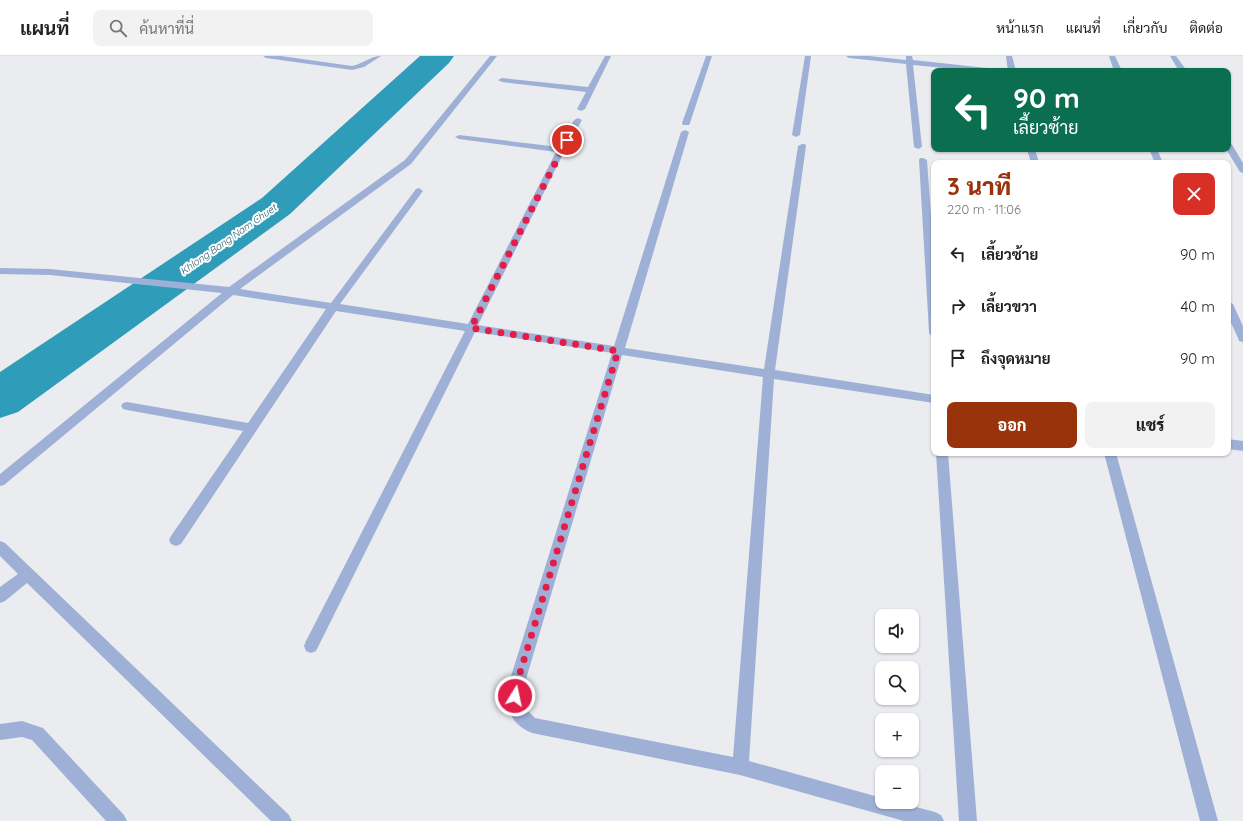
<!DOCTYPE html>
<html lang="th">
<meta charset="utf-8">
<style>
:root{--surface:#fff;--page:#f2f2f2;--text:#222;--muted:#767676;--line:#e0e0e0;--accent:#99330b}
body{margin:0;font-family:Quicksand,Sarabun,sans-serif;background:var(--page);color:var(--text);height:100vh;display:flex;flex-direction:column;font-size:15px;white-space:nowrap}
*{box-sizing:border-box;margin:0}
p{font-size:13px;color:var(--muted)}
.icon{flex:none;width:22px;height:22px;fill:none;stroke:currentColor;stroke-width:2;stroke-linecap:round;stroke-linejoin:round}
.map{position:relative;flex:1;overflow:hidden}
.side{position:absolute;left:931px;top:104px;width:300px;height:296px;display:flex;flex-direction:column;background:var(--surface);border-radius:8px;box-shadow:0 1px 3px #0004}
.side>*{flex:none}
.guide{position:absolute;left:931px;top:12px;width:300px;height:84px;border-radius:8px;box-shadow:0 1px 3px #0004;background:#0b6e4f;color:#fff;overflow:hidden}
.buttons{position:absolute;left:875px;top:553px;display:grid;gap:8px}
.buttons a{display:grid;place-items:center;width:44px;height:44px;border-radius:8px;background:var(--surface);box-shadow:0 1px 3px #0004;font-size:20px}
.pin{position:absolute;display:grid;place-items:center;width:34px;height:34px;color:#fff;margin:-17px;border:2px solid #fff;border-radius:50%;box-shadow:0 1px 4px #0007}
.me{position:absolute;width:44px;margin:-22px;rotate:10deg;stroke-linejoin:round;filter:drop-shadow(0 0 3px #0008)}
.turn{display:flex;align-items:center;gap:14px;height:84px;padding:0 16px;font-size:18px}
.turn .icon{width:52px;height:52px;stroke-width:2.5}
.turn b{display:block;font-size:28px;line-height:34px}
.round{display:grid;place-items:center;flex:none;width:42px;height:42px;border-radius:8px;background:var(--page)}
.headline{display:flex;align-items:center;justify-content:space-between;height:68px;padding:0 16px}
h1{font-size:24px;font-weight:800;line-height:30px;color:var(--accent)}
.action{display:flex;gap:8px;margin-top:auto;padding:8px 16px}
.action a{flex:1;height:46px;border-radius:8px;background:var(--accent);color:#fff;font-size:16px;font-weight:800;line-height:46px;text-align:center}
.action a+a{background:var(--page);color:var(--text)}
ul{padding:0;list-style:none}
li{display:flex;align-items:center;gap:12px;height:52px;padding:0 16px}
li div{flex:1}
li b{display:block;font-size:15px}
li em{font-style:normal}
header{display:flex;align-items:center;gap:24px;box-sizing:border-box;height:56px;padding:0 20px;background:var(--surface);border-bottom:1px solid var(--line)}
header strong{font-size:19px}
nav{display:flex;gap:22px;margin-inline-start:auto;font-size:14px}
.search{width:280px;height:36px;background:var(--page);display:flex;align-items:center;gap:10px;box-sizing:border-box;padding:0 14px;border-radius:8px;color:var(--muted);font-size:15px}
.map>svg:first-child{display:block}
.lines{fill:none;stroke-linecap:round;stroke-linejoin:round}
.river{fill:#2f9cb9;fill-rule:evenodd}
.minor{fill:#9fb0d7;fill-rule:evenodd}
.route{stroke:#e11d48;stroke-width:7;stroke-dasharray:0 12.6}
.labels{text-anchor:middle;stroke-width:4;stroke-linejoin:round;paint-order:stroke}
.far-water-label{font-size:10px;font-style:italic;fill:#1d5767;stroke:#fff}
</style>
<header>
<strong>แผนที่</strong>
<div class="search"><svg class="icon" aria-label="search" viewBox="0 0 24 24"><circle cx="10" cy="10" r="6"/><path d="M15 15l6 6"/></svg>ค้นหาที่นี่</div>
<nav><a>หน้าแรก</a><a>แผนที่</a><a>เกี่ยวกับ</a><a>ติดต่อ</a></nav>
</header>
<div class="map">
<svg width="1243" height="765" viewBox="0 0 1243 765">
<rect width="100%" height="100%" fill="#eaecf0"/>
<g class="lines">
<path class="river" d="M 420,0 L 454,0 L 449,7 L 290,158 L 18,356 L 0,362 L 0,316 L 262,142 Z"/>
<path class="minor" d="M 263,0 L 281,0 L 352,10 C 363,8 370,0 381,0 L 364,11 L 352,14 L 266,2 Z
M 490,0 L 497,0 L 411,108 L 240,233 L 331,247 L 416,133 L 419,132 L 423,135 L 340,248 L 468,268 L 556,96 L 459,83 L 455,81 L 459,79 L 559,91 L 574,64 L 578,62 L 582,64 L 565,94 L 478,269 L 614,290 L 681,76 L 685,74 L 689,76 L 625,292 L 764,313 L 798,90 L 802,88 L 805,88 L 806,90 L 775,314 L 934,339 L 934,347 L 774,323 L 749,705 L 882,742 L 882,746 L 897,746 L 935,756 L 941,759 L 944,765 L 904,765 L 740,719 L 532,677 C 509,667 507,653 508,630 L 612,297 L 475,276 L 316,595 L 311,597 L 306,595 L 304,590 L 306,585 L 465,275 L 336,255 L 181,488 L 176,490 L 171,488 L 169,484 L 171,480 L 243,375 L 127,354 L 123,353 L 121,350 L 123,347 L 127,346 L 248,367 L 326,253 L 233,239 L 4,429 L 0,430 L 0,418 L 222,237 L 50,219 L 0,218 L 0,212 L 50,213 L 229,231 L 405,104 ZM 622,299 L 763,321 L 733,701 L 535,662 L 524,651 L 524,630 Z
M 605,0 L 611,0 L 585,53 L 581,55 L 577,53 L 586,36 L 502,26 L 498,24 L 502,22 L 588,31 Z
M 706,0 L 712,0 L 690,67 L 689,69 L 683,69 L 682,67 Z
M 805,0 L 811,0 L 800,79 L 796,81 L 792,79 Z
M 846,0 L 869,0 L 906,4 L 906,0 L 912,0 L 913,4 L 996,13 L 1000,15 L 975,15 L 913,9 L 922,91 L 918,93 L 914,91 L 906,8 L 849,2 Z
M 1006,0 L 1012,0 L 1016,15 L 1008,15 Z
M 1109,0 L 1115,0 L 1122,15 L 1114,15 Z
M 1170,0 L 1176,0 L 1187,15 L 1179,15 Z
M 1228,87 L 1231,87 L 1243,107 L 1243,117 L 1240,116 L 1226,93 L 1228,93 Z
M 1027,93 L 1035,93 L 1039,107 L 1031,107 Z
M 1149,93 L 1157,93 L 1163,107 L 1155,107 Z
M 920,102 L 923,102 L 927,104 L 934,201 L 934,280 L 930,279 L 929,276 L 919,104 Z
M 1228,245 L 1233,248 L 1243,270 L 1243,286 L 1239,285 L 1238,282 L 1228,260 Z
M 1228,383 L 1243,385 L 1243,395 L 1228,393 Z
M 936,397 L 948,397 L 977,765 L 959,765 Z
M 1104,397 L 1116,397 L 1218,765 L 1200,765 Z
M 0,485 L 5,487 L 289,759 L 292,765 L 271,765 L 27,527 L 5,545 L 0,547 L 0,531 L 18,518 L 0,500 Z
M 22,665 L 43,672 L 124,759 L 127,765 L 106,765 L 32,684 L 22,681 L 0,684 L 0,668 Z"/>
</g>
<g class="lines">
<path class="route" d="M 515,640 L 516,630 L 618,295 L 471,272 L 567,84"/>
</g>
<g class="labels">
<g class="far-water-label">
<text transform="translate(228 183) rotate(-35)" y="4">Khlong Bang Nam Chuet</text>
</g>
</g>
</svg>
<div class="buttons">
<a><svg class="icon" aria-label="sound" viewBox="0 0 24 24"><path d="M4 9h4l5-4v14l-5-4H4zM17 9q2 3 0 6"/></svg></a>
<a><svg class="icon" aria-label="search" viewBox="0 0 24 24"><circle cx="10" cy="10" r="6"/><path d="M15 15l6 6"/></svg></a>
<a>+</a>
<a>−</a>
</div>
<div class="pin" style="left:567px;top:84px;background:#d93025"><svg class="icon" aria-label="arrive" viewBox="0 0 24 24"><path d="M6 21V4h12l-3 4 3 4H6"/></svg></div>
<svg class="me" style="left:515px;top:640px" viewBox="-20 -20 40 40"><circle r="17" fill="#e11d48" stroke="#fff" stroke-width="3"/><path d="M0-11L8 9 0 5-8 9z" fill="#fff"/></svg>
<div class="guide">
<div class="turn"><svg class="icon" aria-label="left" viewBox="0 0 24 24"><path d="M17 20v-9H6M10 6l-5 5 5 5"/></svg><div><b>90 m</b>เลี้ยวซ้าย</div></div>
</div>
<section class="side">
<div class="headline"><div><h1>3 นาที</h1><p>220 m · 11:06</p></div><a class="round" style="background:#d93025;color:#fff"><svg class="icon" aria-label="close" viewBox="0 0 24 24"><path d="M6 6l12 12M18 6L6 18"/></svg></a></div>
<ul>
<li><svg class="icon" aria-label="left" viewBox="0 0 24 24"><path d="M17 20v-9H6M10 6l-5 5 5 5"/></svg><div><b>เลี้ยวซ้าย</b></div><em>90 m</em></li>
<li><svg class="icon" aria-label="right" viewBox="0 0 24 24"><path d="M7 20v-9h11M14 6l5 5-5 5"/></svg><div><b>เลี้ยวขวา</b></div><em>40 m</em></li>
<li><svg class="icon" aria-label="arrive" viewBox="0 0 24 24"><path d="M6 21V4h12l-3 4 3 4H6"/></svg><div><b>ถึงจุดหมาย</b></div><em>90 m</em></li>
</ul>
<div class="action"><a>ออก</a><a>แชร์</a></div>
</section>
</div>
